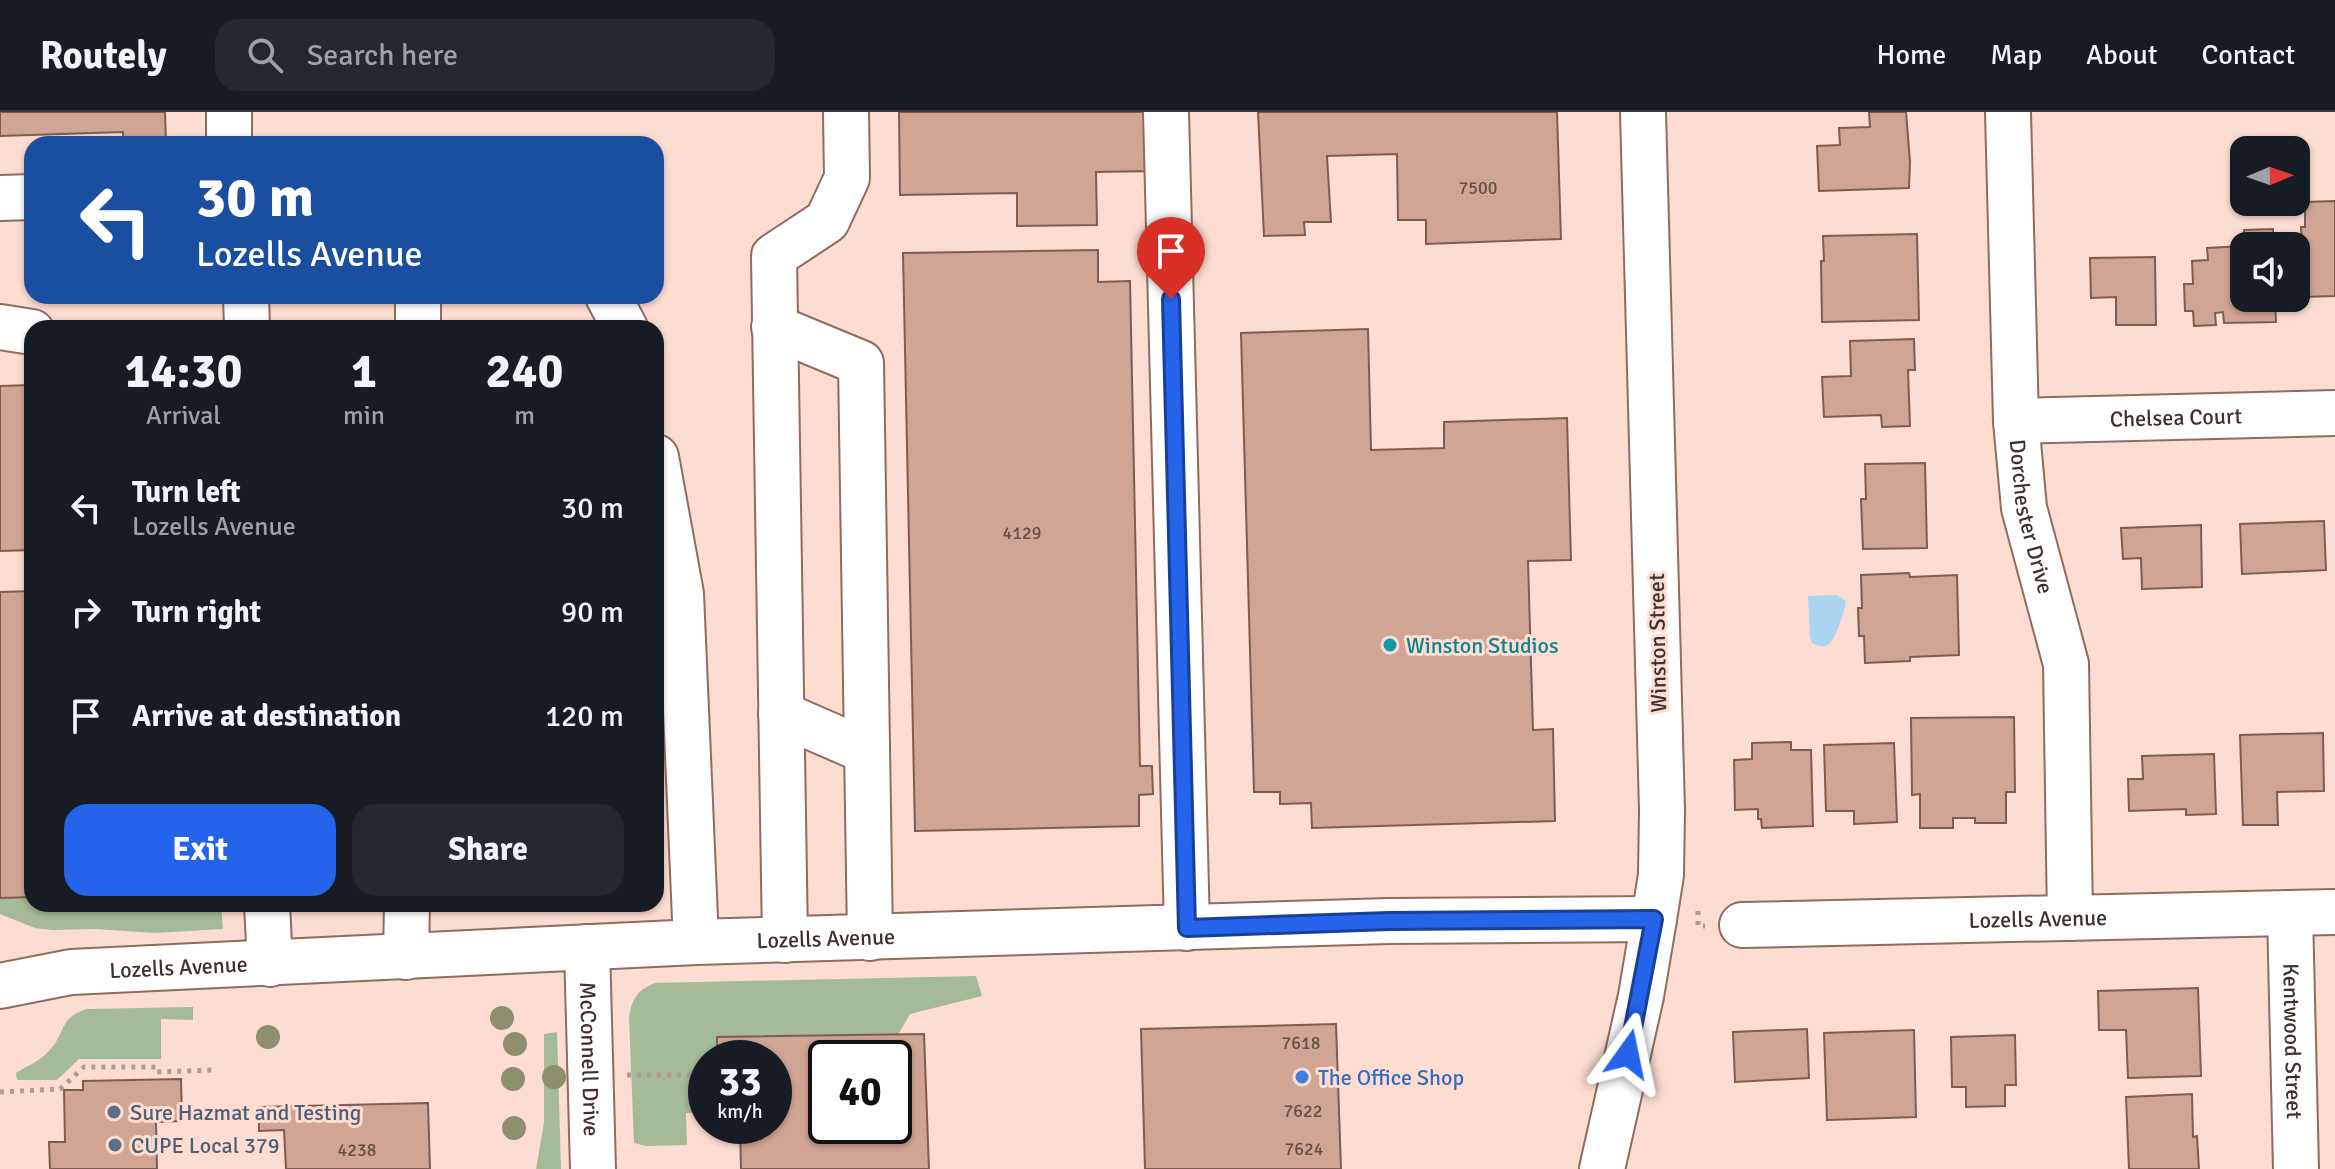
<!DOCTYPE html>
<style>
:root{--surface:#171b24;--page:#242831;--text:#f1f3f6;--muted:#9ea1a6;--line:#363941;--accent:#2563eb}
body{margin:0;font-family:Signika,sans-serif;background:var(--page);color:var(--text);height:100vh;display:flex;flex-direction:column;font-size:30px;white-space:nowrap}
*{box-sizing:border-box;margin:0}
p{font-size:26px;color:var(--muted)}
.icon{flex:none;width:44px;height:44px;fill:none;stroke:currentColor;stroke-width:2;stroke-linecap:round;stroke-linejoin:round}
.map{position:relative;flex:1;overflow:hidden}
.side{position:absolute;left:24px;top:208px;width:640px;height:592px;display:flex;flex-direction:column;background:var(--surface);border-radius:24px;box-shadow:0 2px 6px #0004}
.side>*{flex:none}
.top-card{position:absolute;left:24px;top:24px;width:640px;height:168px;border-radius:24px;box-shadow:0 2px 6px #0004;background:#1a4fa0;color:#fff;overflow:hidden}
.needle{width:52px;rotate:88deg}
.tools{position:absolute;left:2230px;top:24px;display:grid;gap:16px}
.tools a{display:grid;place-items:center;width:80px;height:80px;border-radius:16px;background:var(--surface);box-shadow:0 2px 6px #0004;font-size:40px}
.speed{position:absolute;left:688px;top:928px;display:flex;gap:16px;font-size:40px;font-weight:700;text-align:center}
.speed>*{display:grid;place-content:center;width:104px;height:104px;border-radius:50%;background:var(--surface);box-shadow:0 2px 6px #0004;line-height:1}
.speed small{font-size:20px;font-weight:400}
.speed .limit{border:4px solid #111;border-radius:12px;background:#fff;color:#111}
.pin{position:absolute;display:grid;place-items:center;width:68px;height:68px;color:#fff;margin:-82px -34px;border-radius:50% 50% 50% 0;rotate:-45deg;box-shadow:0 0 8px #0007}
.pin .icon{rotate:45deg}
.me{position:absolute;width:88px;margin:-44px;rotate:12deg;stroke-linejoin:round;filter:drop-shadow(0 0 6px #0008)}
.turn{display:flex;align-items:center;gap:28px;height:168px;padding:0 40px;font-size:36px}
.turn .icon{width:104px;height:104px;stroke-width:2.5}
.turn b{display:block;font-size:56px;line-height:68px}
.eta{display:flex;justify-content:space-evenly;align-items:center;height:136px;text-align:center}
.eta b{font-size:48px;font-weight:700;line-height:56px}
.button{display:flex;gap:16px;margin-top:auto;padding:16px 40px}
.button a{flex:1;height:92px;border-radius:24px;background:var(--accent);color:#fff;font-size:32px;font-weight:700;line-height:92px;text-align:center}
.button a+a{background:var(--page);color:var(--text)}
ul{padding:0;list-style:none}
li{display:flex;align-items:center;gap:24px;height:104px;padding:0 40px}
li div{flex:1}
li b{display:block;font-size:30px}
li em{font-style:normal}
header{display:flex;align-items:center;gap:48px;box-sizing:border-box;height:112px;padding:0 40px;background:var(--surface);border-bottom:2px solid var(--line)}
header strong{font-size:38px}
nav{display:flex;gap:44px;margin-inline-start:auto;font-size:28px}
.search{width:560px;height:72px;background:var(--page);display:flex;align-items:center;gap:20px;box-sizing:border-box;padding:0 28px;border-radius:24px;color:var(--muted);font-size:30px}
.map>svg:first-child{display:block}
.green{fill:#a5ba97}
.water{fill:#acd4f0}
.building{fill:#d1a594;stroke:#7e5d50;stroke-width:2;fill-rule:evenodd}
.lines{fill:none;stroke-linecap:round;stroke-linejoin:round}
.minor-casing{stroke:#8e6c5f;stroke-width:48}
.path{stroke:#b49a92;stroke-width:5;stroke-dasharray:4 6;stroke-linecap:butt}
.minor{stroke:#fff;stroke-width:44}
.tree{fill:#8d8f6d}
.route-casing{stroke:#184099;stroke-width:20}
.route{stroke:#2563eb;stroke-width:14}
.culture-dot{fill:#0f9aa8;stroke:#fdddd2;stroke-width:3}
.shop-dot{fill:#3f7fe0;stroke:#fdddd2;stroke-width:3}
.service-dot{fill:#5c6f8a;stroke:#fdddd2;stroke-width:3}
.labels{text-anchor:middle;stroke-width:6;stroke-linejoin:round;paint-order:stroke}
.number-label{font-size:18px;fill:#644e46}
.street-label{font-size:22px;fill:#40312c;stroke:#fdddd2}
.culture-label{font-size:22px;fill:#0d838f;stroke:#fdddd2;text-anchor:start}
.shop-label{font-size:22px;fill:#366cbe;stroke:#fdddd2;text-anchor:start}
.service-label{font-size:22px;fill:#4e5e75;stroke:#fdddd2;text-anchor:start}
</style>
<header>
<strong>Routely</strong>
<div class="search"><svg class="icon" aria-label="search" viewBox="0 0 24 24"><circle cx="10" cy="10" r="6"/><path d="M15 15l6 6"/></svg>Search here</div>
<nav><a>Home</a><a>Map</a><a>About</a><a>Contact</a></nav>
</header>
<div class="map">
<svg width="2335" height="1057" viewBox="0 0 2335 1057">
<rect width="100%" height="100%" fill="#fdddd2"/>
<path class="green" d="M 32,785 L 32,792 L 221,792 L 223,817 L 155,821 L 95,817 L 52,818 L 35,816 L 0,802 L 0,786 Z
M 976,864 L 982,884 L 910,902 L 898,923 L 717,925 L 717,946 L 706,946 L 706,1000 L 686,1001 L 687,1033 L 646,1034 L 634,1031 L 629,905 C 632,887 637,878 655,871 Z
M 193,895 L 193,908 L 161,907 L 161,947 L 79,947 L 57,968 L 17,968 L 16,961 C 27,954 40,949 49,939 C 66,921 59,905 87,897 Z
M 557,920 L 561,1057 L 536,1057 L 544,1011 L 544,922 Z"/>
<path class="water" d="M 1837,483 L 1846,489 C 1845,498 1835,531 1826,534 C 1820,535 1816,533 1812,531 L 1810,525 L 1808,484 Z"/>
<path class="building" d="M 0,0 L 165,0 L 166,32 L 123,32 L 123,20 L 0,24 Z
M 899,0 L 1152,0 L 1153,59 L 1096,60 L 1097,113 L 1017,114 L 1017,81 L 900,83 Z
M 1258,0 L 1557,0 L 1561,127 L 1426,132 L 1426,108 L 1398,108 L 1397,42 L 1327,44 L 1331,110 L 1304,110 L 1305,123 L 1264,124 Z
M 1869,0 L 1906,0 L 1910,50 L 1909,76 L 1819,79 L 1817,34 L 1840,33 L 1839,16 L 1870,15 Z
M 2335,89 L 2335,184 L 2304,185 L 2301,115 L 2305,115 L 2305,90 Z
M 2273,117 L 2273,134 L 2244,134 L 2244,118 Z
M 1917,122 L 1919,208 L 1822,210 L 1821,149 L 1824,149 L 1823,124 Z
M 2244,134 L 2244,186 L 2275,186 L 2276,210 L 2224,211 L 2223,200 L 2215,201 L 2216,213 L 2194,214 L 2193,199 L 2185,199 L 2184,172 L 2193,172 L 2192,149 L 2208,148 L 2207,136 Z
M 1098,138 L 1098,170 L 1130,169 L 1140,654 L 1152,654 L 1153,682 L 1139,683 L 1139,714 L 915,719 L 903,141 Z
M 2155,145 L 2156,213 L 2116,213 L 2116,185 L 2091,186 L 2090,146 Z
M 1368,217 L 1371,338 L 1444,336 L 1444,310 L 1567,306 L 1571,448 L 1528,449 L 1533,618 L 1553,617 L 1555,709 L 1312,716 L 1311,691 L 1280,692 L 1280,680 L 1254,680 L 1241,221 Z
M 1914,227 L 1915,258 L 1908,258 L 1910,314 L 1882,315 L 1881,303 L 1824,305 L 1822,265 L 1851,264 L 1850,229 Z
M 32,273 L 32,438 L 0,439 L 0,274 Z
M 1925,351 L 1927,436 L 1863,437 L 1861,387 L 1866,387 L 1865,352 Z
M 2324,409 L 2326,458 L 2242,462 L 2240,412 Z
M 2201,413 L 2202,475 L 2142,477 L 2141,446 L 2123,447 L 2121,416 Z
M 1909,461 L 1910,465 L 1957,463 L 1959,543 L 1910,545 L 1910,549 L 1865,551 L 1864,524 L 1859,524 L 1858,496 L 1862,496 L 1861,463 Z
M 32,479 L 32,785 L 0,786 L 0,480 Z
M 2014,605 L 2015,680 L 2006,680 L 2006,711 L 1975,711 L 1975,706 L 1953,706 L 1953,716 L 1920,716 L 1920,682 L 1912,683 L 1911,606 Z
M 2323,621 L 2324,679 L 2277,680 L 2278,713 L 2243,713 L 2240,623 Z
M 1791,630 L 1791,638 L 1811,638 L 1813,714 L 1762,716 L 1761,707 L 1758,707 L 1758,697 L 1735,698 L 1734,648 L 1752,647 L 1752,631 Z
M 1894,631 L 1897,710 L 1854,712 L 1854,699 L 1826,699 L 1824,633 Z
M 2214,642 L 2216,702 L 2186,703 L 2186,697 L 2129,699 L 2128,667 L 2143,667 L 2142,644 Z
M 2198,876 L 2201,964 L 2128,966 L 2126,918 L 2099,918 L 2098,879 Z
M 1336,912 L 1341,1057 L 1145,1057 L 1141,917 Z
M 1807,917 L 1809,966 L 1735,970 L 1733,920 Z
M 1914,918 L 1916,1005 L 1827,1008 L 1824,921 Z
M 924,922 L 929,1057 L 741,1057 L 740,1014 L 774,1014 L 774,946 L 717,946 L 717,925 ZM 826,946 L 894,946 L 894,1014 L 826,1014 Z
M 2015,923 L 2016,973 L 2005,973 L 2005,994 L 1966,995 L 1966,975 L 1952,975 L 1951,925 Z
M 181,967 L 182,1009 L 156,1010 L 157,1057 L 50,1057 L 49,1030 L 65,1030 L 64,978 L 83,978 L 83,969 Z
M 2192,982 L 2193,1025 L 2197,1024 L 2199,1057 L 2129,1057 L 2126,985 Z
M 428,991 L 430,1057 L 286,1057 L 284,1018 L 259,1019 L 259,995 Z"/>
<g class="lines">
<defs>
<g id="minor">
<path d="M 229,0 L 229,32"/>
<path d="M 1166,0 L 1187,816"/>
<path id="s1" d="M 2008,0 L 2016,309 L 2024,396 L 2066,552 L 2070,806"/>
<path d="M 0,86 L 32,85"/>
<path d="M 246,184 L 247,216"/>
<path d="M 608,184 L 625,216"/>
<path d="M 0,215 L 32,220"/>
<path d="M 774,215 L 861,251 L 870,826"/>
<path d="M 418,216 L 418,184"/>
<path id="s2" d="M 2016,309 L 2335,301"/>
<path d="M 656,345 L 681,482 L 696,830"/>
<path d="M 781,602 L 866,639"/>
<path d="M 267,792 L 270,852"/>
<path id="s3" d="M 2290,801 L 2296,1057"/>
<path id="s4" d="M 1742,813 L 2335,800"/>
<path d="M 785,828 L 774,144 L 827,109 L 847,66 L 846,0"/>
<path id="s5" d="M 587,835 L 593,1057"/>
<path d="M 406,845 L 407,792"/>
<path id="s6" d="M 0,874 L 71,860 L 696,830 L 1389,809 L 1654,807"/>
<path d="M 1602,1057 L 1641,884 L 1654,807 L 1661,763 L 1662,698 L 1643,0"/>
</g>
</defs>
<use href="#minor" class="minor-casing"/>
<path class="path" d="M 1698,799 L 1698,814 L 1705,814
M 627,963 L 706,963
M 0,980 L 60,977 L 84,955 L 156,955 L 157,960 L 214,958"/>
<use href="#minor" class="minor"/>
</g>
<g class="tree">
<circle cx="502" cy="906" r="12"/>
<circle cx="268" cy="925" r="12"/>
<circle cx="515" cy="932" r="12"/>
<circle cx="554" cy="965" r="12"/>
<circle cx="513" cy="967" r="12"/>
<circle cx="514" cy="1016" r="12"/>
</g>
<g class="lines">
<defs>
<path id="route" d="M 1171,187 L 1187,816 L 1389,809 L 1654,807 L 1628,942"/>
</defs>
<use href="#route" class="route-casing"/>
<use href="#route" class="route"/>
</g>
<circle class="culture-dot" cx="1390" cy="533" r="8"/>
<circle class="shop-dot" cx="1302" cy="965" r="8"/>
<g class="service-dot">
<circle cx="114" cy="1000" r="8"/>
<circle cx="115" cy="1033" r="8"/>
</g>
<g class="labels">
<g class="number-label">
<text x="1478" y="82">7500</text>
<text x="1022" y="427">4129</text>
<text x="1301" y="937">7618</text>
<text x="1303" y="1005">7622</text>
<text x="1304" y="1043">7624</text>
<text x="357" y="1044">4238</text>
</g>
<g class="street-label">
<text dy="8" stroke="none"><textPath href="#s2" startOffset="160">Chelsea Court</textPath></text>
<text dy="8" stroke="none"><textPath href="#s1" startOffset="406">Dorchester Drive</textPath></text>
<text transform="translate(1657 531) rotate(-91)" y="8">Winston Street</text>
<text dy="8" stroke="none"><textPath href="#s4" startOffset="296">Lozells Avenue</textPath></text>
<text dy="8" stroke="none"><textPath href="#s6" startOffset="828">Lozells Avenue</textPath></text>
<text dy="8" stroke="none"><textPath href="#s6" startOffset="180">Lozells Avenue</textPath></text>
<text dy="8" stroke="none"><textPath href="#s3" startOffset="128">Kentwood Street</textPath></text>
<text dy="8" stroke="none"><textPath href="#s5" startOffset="112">McConnell Drive</textPath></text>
</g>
<g class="culture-label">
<text x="1406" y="541">Winston Studios</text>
</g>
<g class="shop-label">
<text x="1318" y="973">The Office Shop</text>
</g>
<g class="service-label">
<text x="130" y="1008">Sure Hazmat and Testing</text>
<text x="131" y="1041">CUPE Local 379</text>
</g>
</g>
</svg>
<div class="tools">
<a><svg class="needle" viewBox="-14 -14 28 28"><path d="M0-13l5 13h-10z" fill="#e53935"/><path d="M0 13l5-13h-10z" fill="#9ea1a6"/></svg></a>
<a><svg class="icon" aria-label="sound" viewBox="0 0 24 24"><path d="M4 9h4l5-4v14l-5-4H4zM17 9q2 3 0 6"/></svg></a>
</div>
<div class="speed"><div>33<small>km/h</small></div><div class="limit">40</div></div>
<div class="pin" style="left:1171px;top:187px;background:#d93025"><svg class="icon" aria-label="arrive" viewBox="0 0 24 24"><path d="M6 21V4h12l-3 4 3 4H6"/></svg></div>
<svg class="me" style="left:1628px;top:942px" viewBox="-20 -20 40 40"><path d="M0-17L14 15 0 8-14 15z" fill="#2563eb" stroke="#fff" stroke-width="4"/></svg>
<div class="top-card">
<div class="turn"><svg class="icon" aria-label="left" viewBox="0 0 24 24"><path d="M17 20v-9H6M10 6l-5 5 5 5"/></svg><div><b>30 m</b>Lozells Avenue</div></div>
</div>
<section class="side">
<div class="eta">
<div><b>14:30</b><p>Arrival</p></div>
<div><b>1</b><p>min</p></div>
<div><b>240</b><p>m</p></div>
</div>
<ul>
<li><svg class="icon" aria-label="left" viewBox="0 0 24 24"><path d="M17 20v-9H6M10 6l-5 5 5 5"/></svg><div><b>Turn left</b><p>Lozells Avenue</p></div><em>30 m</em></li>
<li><svg class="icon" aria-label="right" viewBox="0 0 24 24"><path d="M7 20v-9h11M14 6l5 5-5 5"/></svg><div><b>Turn right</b></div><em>90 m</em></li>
<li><svg class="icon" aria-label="arrive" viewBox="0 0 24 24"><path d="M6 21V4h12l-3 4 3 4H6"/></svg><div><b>Arrive at destination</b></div><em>120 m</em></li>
</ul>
<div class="button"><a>Exit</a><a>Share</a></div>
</section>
</div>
